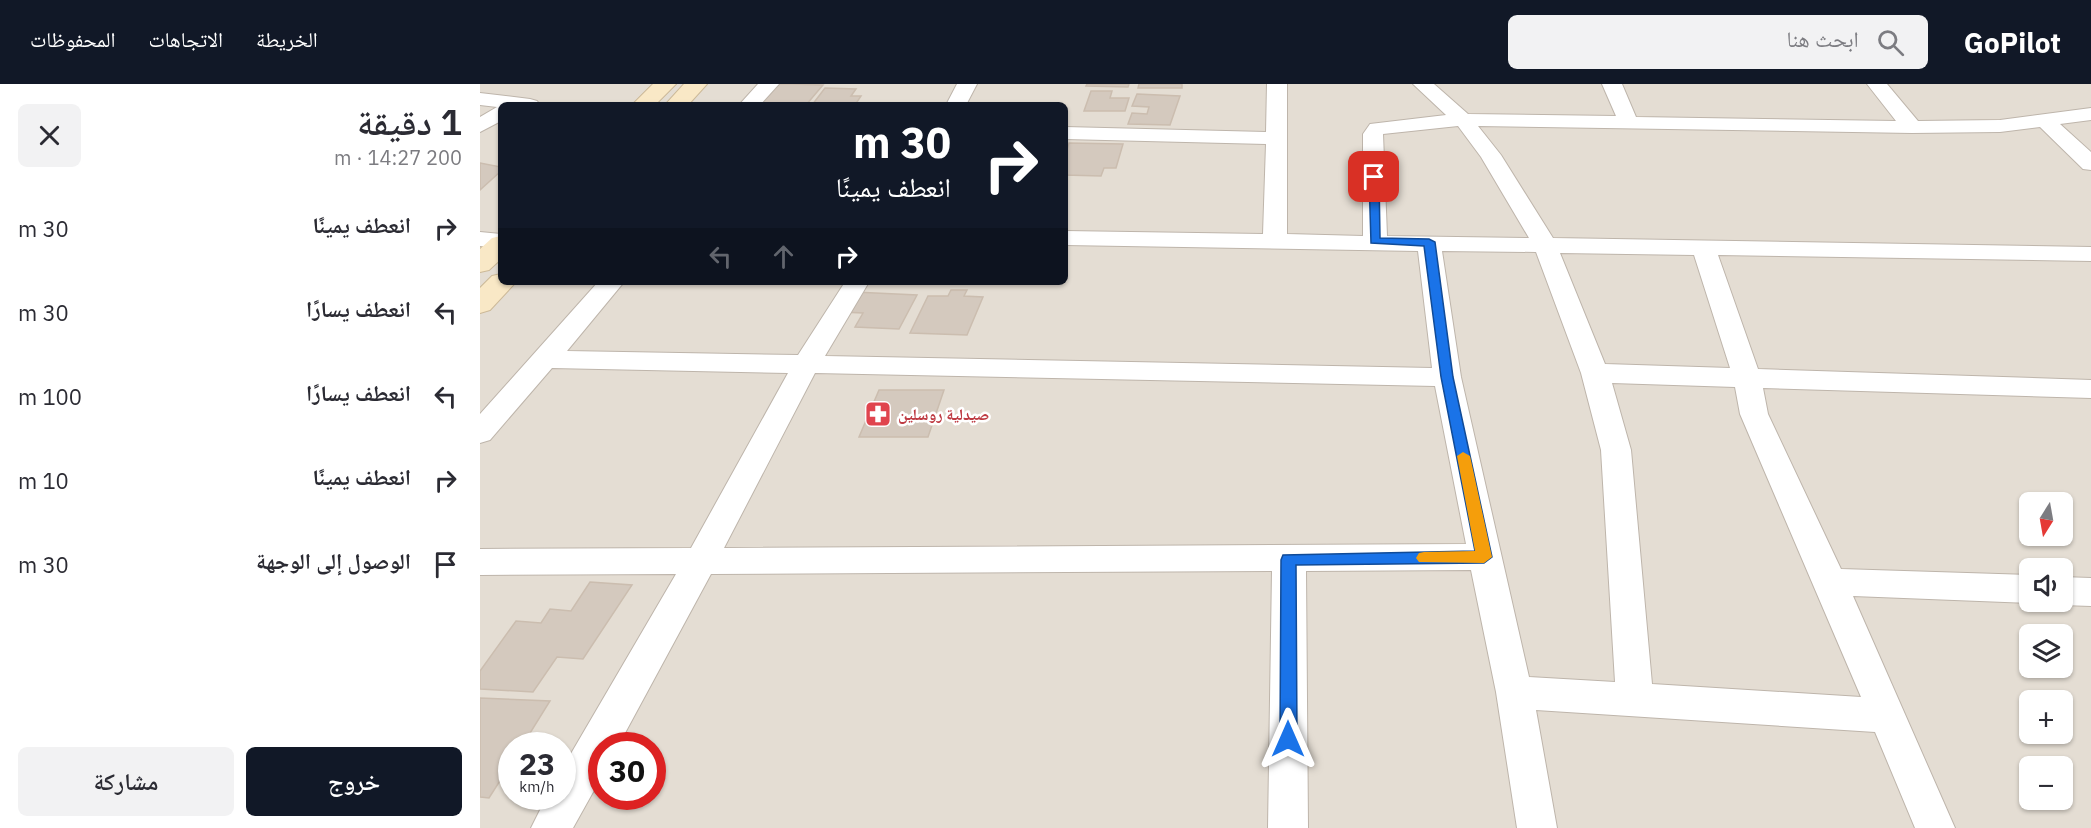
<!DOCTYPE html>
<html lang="ar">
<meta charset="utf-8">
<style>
:root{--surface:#fff;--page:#f2f2f3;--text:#2b2b33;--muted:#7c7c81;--accent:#111827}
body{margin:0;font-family:"IBM Plex Sans","Noto Naskh Arabic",sans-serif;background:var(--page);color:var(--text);direction:rtl;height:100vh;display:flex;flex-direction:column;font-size:22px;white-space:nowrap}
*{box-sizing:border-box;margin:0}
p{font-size:20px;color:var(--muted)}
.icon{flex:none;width:33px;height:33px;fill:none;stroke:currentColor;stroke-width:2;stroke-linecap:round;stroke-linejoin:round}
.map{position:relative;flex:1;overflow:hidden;direction:ltr}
.panel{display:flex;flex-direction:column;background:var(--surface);width:480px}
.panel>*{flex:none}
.hud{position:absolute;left:18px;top:18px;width:570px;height:183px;border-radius:9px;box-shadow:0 2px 4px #0004;direction:rtl;background:#111827;color:#fff;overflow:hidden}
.needle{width:39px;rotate:191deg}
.buttons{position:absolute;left:1539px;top:408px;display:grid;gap:12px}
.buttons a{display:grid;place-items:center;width:54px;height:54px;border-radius:9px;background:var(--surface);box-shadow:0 2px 4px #0004;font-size:30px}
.speed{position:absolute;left:18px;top:648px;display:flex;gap:12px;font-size:30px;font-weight:700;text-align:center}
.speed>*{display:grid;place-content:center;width:78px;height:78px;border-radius:50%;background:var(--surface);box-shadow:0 2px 4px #0004;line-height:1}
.speed small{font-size:15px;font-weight:400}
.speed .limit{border:9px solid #d22;background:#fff;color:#111}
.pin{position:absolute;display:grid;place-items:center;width:51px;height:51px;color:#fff;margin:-26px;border-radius:12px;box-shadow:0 3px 9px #0006}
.me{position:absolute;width:66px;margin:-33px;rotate:0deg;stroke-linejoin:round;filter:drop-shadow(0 0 4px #0008)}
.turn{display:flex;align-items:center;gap:21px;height:126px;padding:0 18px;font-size:27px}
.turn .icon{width:78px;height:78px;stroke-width:2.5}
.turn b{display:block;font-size:42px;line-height:51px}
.lanes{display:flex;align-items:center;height:57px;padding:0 18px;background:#0003;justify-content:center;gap:30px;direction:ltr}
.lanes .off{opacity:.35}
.round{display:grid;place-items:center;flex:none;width:63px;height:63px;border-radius:9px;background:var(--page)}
.headline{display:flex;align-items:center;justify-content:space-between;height:102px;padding:0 18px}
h1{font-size:36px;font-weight:600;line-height:45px}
.primary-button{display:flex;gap:12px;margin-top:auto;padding:12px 18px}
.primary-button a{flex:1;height:69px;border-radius:9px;background:var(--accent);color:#fff;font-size:24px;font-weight:600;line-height:69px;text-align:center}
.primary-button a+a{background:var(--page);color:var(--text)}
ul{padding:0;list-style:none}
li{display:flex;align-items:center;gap:18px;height:84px;padding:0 18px}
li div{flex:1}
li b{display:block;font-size:22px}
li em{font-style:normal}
header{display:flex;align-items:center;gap:36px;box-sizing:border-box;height:84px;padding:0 30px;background:var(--accent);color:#fff}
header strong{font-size:28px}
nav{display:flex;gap:33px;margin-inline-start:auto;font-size:21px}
.search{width:420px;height:54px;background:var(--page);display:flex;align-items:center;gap:15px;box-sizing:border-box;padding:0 21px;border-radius:9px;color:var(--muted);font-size:22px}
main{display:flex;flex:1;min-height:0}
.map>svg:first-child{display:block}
.residential{fill:#e4ddd3;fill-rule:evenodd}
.building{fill:#d4c9be;stroke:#cbbdaf;stroke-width:1.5}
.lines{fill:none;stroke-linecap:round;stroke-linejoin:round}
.street-casing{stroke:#beb5ab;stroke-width:2}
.secondary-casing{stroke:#ccb998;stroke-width:2}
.street{fill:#fff;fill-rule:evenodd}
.secondary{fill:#f9e8c6;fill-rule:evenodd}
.route{fill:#1a73e8;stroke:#114b97;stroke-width:1.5}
.slow{fill:#f59e0b}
.labels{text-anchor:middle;stroke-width:5;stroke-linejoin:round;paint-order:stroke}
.health-label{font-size:16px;font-weight:bold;fill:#be3a42;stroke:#fff;text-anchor:start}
</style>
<header>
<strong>GoPilot</strong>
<div class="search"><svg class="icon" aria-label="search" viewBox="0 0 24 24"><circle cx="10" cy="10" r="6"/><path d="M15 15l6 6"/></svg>ابحث هنا</div>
<nav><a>الخريطة</a><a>الاتجاهات</a><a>المحفوظات</a></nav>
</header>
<main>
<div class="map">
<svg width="1611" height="744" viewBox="0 0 1611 744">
<rect width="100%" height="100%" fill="#f0ece5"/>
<path class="residential" d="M 0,0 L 1611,0 L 1611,744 L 0,744 ZM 21,21 L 585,21 L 585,198 L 21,198 ZM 1550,418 L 1582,418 L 1582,452 L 1550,452 ZM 1550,484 L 1582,484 L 1582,518 L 1550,518 ZM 1550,550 L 1582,550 L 1582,584 L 1550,584 ZM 1550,616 L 1582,616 L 1582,650 L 1550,650 ZM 32,662 L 82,662 L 82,712 L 32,712 ZM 122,662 L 172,662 L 172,712 L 122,712 ZM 1550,682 L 1582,682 L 1582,716 L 1550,716 Z"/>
<path class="building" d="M 289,0 L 311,0 L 343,1 L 326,21 L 270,21 Z
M 607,0 L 649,0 L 648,3 L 606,2 Z
M 659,0 L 702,0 L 702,4 L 658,4 Z
M 345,4 L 376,5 L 371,12 L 381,12 L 375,21 L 332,21 Z
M 611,7 L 632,7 L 630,14 L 649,14 L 645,27 L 604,27 Z
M 657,10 L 700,12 L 690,41 L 648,40 L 652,29 L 667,30 L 669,23 L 652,22 Z
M 589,59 L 643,60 L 636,84 L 624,84 L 621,92 L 585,91 L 587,84 L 585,84 L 585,72 Z
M 0,79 L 21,83 L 21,87 L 0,106 Z
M 471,206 L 487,206 L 484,212 L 503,213 L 487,251 L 430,249 L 448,212 L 468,212 Z
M 374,208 L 437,211 L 419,245 L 375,243 L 383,229 L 362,228 Z
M 399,306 L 464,306 L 448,353 L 379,353 Z
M 110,498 L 152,501 L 103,575 L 77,573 L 53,608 L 0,605 L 0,587 L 36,537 L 61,539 L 70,525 L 91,527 Z
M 0,614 L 70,617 L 42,662 L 32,662 L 32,678 L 9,714 L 0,713 Z"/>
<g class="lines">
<defs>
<path id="street" d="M 278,0 L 299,0 L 280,21 L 259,21 Z
M 477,0 L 497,0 L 486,21 L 466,21 Z
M 787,0 L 807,0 L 807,150 L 883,152 L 883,50 L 890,40 L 966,31 L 933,0 L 954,0 L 988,30 L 1136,32 L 1122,0 L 1142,0 L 1156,33 L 1416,37 L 1387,0 L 1407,0 L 1438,37 L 1520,36 L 1611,24 L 1611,36 L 1580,40 L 1611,68 L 1611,86 L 1603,85 L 1560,43 L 1520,48 L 1432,49 L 998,42 L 1021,71 L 1073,154 L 1611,163 L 1611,177 L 1238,171 L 1278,285 L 1611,296 L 1611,314 L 1283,304 L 1288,330 L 1361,485 L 1550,491 L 1550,518 L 1554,518 L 1550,519 L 1373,512 L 1475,744 L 1435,744 L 1395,648 L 1056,626 L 1077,744 L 1037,744 L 1016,608 L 991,486 L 826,487 L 828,744 L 788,744 L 792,487 L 231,490 L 138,662 L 122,662 L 122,692 L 93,744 L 51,744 L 67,712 L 82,712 L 82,685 L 196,490 L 0,491 L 0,465 L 211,464 L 308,289 L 72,284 L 10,356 L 0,359 L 0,330 L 118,198 L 144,198 L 87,267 L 318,271 L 365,198 L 389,198 L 345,272 L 952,284 L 938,167 L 585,161 L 585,147 L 783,150 L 786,60 L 585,55 L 585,43 L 786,48 ZM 978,42 L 1001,73 L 1049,154 L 907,152 L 903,50 ZM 962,167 L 1056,168 L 1101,289 L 1121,366 L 1135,598 L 1049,593 L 981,293 ZM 1080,169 L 1214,171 L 1250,284 L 1125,280 ZM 335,289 L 955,302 L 986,460 L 244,464 ZM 1132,299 L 1255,303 L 1260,330 L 1381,613 L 1172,600 L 1151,366 Z
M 0,9 L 50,15 L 57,17 L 60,21 L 21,21 L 21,37 L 0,48 L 0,33 L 17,23 L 0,21 Z
M 0,148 L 21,150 L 21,164 L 0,162 Z
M 1582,493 L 1611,494 L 1611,522 L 1582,521 L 1572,518 L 1582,518 Z"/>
<path id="secondary" d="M 173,0 L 196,0 L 175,21 L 152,21 Z
M 204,0 L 227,0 L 208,21 L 185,21 Z
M 21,152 L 21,175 L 9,186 L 0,188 L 0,165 L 12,154 Z
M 21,190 L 21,198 L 36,198 L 10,226 L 0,229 L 0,204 L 12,192 Z"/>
</defs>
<use href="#street" class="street-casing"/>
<use href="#secondary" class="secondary-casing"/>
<use href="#street" class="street"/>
<use href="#secondary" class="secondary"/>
</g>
<path class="route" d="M 894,90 L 899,93 L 900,154 L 949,155 L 955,158 L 973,293 L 1012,473 L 1004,479 L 816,481 L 817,655 L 815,660 L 808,663 L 802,660 L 800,655 L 801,476 L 803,471 L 995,467 L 961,293 L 944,162 L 891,159 L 889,93 Z"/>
<path class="slow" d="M 983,368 L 990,372 L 1012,473 L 1004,479 L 939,478 L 936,474 L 939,469 L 944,468 L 995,467 L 977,372 Z"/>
<defs>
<symbol id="pharmacy-square" viewBox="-11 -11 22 22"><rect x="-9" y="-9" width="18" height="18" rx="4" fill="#e0444e" stroke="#fff"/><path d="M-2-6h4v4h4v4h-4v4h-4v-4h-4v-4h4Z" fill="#fff"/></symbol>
</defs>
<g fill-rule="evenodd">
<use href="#pharmacy-square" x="383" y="315" width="30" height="30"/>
</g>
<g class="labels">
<g class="health-label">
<text x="418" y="336">صيدلية روسلين</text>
</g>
</g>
</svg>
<div class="buttons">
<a><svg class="needle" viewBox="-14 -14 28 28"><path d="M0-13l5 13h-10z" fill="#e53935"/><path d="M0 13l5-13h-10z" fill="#7c7c81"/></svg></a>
<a><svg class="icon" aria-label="sound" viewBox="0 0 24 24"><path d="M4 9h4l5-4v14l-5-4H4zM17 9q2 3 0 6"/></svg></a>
<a><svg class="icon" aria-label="layers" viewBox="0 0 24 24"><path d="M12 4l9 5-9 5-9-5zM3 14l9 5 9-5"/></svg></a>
<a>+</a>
<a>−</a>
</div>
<div class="speed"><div>23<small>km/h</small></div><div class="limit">30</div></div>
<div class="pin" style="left:894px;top:93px;background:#d93025"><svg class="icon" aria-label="arrive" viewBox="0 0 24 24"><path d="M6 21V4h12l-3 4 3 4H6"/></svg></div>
<svg class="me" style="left:808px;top:655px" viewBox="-20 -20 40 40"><path d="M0-17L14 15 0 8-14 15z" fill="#1a73e8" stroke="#fff" stroke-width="4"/></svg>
<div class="hud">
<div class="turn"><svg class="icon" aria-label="right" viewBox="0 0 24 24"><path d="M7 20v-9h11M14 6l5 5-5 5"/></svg><div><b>30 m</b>انعطف يمينًا</div></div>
<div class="lanes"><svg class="icon off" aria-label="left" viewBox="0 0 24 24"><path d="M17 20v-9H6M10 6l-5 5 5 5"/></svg><svg class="icon off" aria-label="ahead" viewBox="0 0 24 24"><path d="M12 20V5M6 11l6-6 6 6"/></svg><svg class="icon" aria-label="right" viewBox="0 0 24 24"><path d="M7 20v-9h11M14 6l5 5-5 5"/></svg></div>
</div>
</div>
<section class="panel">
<div class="headline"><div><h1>1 دقيقة</h1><p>200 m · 14:27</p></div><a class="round"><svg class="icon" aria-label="close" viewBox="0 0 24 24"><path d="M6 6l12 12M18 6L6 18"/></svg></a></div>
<ul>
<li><svg class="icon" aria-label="right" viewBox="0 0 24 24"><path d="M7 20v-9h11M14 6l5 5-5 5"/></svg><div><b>انعطف يمينًا</b></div><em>30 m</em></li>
<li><svg class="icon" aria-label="left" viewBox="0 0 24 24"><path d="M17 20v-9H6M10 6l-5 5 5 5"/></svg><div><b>انعطف يسارًا</b></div><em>30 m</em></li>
<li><svg class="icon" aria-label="left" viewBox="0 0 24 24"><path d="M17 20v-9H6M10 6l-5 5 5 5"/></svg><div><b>انعطف يسارًا</b></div><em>100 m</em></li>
<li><svg class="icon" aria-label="right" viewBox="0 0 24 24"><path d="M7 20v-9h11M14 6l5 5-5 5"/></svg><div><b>انعطف يمينًا</b></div><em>10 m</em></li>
<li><svg class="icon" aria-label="arrive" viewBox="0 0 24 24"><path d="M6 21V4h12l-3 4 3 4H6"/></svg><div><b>الوصول إلى الوجهة</b></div><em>30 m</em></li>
</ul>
<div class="primary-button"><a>خروج</a><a>مشاركة</a></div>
</section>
</main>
